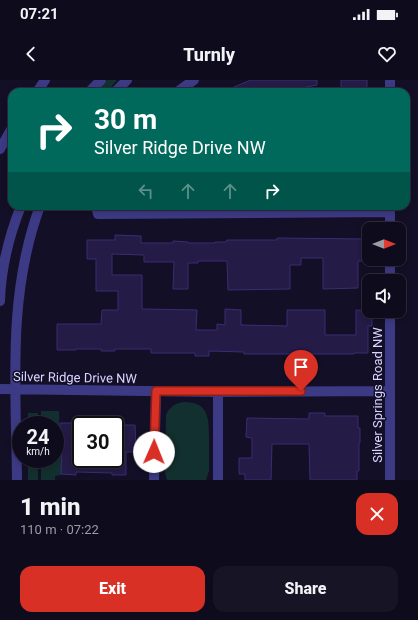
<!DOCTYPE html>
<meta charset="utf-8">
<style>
:root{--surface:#0e0b1c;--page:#171425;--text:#f1f3f6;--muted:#9b9ba3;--line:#2e2b3b;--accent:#d93025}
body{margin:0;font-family:Roboto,sans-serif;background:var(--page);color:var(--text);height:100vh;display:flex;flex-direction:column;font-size:15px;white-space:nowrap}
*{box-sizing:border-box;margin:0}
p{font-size:13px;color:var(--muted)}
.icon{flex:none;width:22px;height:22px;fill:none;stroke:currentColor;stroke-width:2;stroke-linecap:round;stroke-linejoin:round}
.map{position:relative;height:400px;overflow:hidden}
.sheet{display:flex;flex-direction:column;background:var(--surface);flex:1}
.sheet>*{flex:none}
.guide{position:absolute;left:8px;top:8px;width:402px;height:122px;border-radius:12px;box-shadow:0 2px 6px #0003,0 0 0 1px var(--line);background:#00695c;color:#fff;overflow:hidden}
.needle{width:26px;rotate:90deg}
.controls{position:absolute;left:362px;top:142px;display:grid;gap:8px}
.controls a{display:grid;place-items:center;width:44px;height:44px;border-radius:8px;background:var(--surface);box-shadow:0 2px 6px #0003,0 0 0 1px var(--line);font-size:20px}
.speed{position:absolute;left:12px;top:336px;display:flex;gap:8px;font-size:20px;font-weight:700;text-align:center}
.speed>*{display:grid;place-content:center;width:52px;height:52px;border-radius:50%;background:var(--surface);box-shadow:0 2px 6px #0003,0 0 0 1px var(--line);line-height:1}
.speed small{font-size:10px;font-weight:400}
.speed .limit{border:2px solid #111;border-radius:6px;background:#fff;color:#111}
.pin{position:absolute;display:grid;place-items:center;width:34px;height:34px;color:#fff;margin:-41px -17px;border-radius:50% 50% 50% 0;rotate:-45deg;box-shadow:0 0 4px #0007}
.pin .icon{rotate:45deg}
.me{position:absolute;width:44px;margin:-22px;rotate:1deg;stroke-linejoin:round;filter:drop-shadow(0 0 3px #0008)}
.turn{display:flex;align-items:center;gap:14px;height:84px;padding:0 20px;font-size:18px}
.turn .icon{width:52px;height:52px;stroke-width:2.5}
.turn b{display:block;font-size:28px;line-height:34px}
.lanes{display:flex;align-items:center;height:38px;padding:0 20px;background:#0003;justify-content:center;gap:20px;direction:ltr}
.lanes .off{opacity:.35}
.round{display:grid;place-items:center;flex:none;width:42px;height:42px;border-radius:12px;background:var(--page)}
.overview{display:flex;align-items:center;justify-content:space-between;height:68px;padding:0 20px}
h1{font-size:24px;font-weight:800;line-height:30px}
.cta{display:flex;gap:8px;margin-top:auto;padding:8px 20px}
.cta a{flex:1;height:46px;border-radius:12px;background:var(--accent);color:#fff;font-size:16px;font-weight:800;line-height:46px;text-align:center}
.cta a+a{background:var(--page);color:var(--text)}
.status{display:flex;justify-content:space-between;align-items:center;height:28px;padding:0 20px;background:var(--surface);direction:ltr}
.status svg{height:11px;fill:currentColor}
header{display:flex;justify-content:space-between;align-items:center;height:52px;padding:0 20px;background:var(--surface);font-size:18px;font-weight:800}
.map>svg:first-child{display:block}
.green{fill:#12302f}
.building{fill:#241b47;stroke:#3b2d73}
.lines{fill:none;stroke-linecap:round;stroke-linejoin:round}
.minor{stroke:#3d3a85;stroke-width:10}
.route-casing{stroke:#8d1f18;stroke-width:10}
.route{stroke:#d93025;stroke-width:7}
.labels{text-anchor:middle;stroke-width:3;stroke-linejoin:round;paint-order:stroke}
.street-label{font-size:13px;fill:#d9d4ff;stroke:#130f26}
</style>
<div class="status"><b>07:21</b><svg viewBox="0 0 49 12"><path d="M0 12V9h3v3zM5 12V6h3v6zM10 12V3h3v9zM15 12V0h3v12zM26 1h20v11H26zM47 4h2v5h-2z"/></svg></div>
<header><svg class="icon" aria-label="back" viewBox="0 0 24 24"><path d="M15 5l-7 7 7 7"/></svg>Turnly<svg class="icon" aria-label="heart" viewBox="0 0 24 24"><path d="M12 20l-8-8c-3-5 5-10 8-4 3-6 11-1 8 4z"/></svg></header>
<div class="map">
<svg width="418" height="400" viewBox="0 0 418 400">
<rect width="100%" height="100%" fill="#130f26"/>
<path class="green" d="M 107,0 L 117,0 L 107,12 L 95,12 Z
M 184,322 C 208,322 209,337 209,357 C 209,366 209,376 209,385 L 209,391 L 206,400 L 167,400 L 165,393 L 166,335 C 169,327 175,323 184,322 Z
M 41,331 L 59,331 L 60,371 L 62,371 L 61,395 L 55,396 L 55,400 L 41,400 L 41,379 L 55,379 L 55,345 L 41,345 Z
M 28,333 L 38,333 L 38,345 L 28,345 Z
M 28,379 L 38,379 L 38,400 L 28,400 Z"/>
<path class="building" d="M 251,0 L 317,0 L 317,5 L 281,12 L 222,12 Z
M 341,0 L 367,0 L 367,11 L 341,11 Z
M 115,155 L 141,156 L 141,163 L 173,163 L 173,161 L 188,162 L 188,163 L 215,163 L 215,162 L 226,162 L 227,160 L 277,160 L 277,158 L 368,159 L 368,181 L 358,181 L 358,208 L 323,209 L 323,178 L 301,178 L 301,185 L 290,185 L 290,209 L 228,210 L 227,181 L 198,181 L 198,183 L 188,183 L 188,209 L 173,209 L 174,182 L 144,182 L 144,175 L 112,174 L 112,195 L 142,195 L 142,229 L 197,230 L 196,250 L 217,250 L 217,244 L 225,245 L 225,229 L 241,230 L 241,245 L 287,246 L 287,230 L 325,230 L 325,255 L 356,255 L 356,230 L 372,231 L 372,246 L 368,246 L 368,273 L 354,273 L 354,274 L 244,274 L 244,272 L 209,271 L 209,276 L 195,276 L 195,273 L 151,273 L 151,269 L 115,269 L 115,271 L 101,271 L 101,269 L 76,269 L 76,270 L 57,270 L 57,244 L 101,244 L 102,230 L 118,230 L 118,211 L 96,211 L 96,179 L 87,179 L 87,160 L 115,160 Z
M 309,333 L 325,333 L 325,336 L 358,336 L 358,348 L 360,348 L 360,363 L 359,363 L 359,391 L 357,391 L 357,400 L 310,400 L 309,364 L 272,364 L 271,400 L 245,400 L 245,394 L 239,394 L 239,378 L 252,378 L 252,358 L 246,357 L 247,338 L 309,339 Z
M 60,343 L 78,343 L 78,379 L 116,379 L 116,345 L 135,345 L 136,372 L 126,372 L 126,395 L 112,395 L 112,393 L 76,392 L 76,395 L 61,394 L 62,371 L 60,371 Z"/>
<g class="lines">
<path class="minor" d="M 37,12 L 45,0
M 89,12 L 101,0
M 115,12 L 127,0
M 177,12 L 194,0
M 390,12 L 390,0
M 0,69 L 12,48
M 96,126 L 98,134 L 390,132
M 390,149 L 390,127
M 390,201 L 390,179
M 0,221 C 1,189 9,156 21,126
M 0,309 L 218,312 L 390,311
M 17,400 C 16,307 7,215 40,126
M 154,400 L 156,311
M 218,400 L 218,312
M 390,400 L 390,231"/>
</g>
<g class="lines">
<defs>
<path id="route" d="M 154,372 L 156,311 L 301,311"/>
</defs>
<use href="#route" class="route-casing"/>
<use href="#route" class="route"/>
</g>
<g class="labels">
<g class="street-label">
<text transform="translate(75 297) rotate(1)" y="5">Silver Ridge Drive NW</text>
<text transform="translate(377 315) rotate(-90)" y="5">Silver Springs Road NW</text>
</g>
</g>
</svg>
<div class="controls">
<a><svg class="needle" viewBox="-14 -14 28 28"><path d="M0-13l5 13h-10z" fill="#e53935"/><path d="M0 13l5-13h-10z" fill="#9b9ba3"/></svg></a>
<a><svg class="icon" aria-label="sound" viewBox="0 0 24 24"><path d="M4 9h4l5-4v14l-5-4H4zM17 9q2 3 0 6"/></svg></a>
</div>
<div class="speed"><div>24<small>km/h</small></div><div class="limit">30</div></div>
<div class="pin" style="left:301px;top:311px;background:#d93025"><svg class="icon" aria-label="arrive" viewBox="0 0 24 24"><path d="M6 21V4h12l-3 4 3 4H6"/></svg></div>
<svg class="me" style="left:154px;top:372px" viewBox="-20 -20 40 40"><circle r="19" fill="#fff"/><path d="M0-13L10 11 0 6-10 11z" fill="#d93025"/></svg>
<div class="guide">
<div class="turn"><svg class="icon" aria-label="right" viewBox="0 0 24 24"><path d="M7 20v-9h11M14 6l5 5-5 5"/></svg><div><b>30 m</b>Silver Ridge Drive NW</div></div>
<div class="lanes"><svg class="icon off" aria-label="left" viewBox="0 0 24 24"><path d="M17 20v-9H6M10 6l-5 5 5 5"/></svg><svg class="icon off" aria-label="ahead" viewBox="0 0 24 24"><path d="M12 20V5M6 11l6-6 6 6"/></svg><svg class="icon off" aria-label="ahead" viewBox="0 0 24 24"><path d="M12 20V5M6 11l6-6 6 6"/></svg><svg class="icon" aria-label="right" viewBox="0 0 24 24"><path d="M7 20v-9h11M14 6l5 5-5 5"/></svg></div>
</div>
</div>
<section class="sheet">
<div class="overview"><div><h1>1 min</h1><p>110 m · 07:22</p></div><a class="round" style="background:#d93025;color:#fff"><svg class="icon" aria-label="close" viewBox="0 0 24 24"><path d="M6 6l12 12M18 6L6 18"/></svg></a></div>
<div class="cta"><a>Exit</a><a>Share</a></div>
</section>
